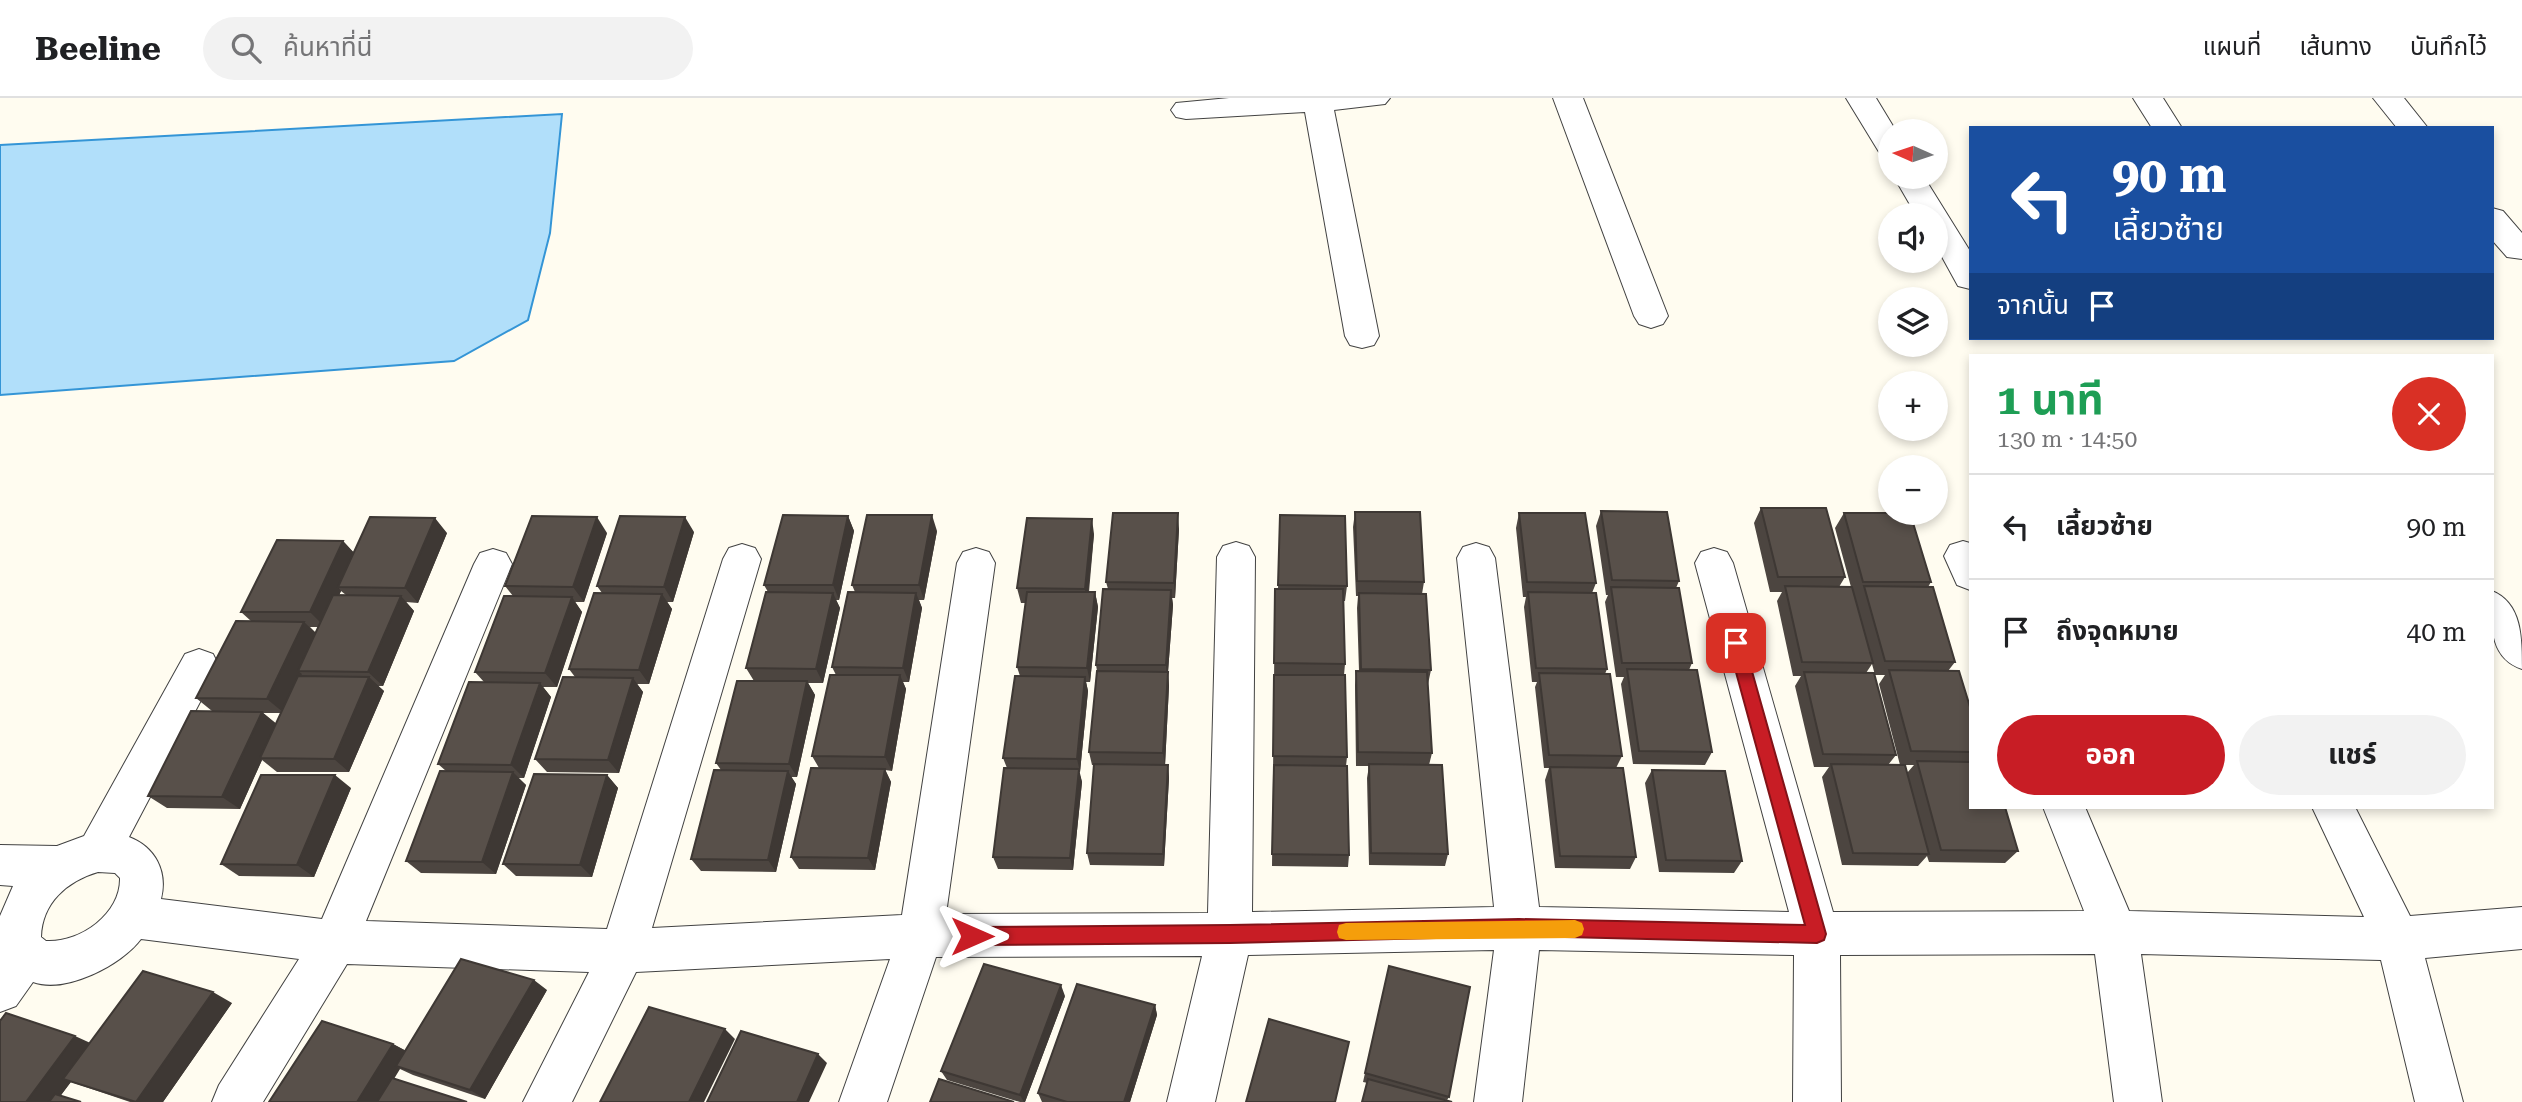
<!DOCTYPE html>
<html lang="th">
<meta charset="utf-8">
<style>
:root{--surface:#fff;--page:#f2f2f2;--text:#202124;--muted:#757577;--line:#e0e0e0;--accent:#c81d25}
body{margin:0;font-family:"Roboto Serif","Noto Sans Thai",serif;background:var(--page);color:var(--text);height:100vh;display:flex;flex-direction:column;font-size:26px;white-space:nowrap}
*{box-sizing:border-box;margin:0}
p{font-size:23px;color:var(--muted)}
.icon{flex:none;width:38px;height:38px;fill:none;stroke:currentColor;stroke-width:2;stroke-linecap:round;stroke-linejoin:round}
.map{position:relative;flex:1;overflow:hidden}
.side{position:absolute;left:1969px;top:256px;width:525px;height:455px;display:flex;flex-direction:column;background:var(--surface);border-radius:0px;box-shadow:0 4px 10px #0003}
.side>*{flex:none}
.top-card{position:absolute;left:1969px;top:28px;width:525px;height:214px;border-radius:0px;box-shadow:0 4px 10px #0003;background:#1a4fa0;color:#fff;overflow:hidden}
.needle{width:46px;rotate:273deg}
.fabs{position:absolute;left:1878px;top:21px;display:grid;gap:14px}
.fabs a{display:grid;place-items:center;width:70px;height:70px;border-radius:50%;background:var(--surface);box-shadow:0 4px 10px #0003;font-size:35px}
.pin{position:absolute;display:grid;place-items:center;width:60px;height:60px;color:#fff;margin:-30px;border-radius:14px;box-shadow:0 4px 10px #0006}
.me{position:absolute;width:77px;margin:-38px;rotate:90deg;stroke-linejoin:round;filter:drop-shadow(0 0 5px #0008)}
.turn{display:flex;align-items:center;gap:24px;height:147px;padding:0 28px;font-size:32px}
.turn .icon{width:91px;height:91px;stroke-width:2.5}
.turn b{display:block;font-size:49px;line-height:60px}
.then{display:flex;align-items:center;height:66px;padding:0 28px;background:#0003;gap:14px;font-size:26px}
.round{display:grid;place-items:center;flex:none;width:74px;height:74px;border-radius:37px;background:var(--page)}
.head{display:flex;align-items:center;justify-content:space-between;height:119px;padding:0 28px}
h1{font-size:42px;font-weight:700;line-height:52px;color:#1e9e55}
.button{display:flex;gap:14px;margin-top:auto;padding:14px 28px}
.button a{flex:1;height:80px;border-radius:42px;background:var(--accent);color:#fff;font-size:28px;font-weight:700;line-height:80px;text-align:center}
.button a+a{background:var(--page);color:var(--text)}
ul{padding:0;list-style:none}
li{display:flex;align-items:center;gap:21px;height:105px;padding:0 28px;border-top:2px solid var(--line)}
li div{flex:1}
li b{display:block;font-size:26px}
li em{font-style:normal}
header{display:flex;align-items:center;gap:42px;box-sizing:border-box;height:98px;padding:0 35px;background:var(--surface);border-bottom:2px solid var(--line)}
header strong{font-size:33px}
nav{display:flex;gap:38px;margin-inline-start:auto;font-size:24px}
.search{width:490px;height:63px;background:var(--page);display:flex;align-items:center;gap:18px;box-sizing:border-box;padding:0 24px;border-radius:38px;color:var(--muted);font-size:26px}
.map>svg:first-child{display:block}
.water{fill:#b1dffa;stroke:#3495d6;stroke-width:2}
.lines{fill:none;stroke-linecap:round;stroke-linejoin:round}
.minor-casing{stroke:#424242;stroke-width:2}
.minor{fill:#fff;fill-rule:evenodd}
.wall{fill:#4c4540;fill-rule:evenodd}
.shaded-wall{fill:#3e3834}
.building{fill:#58504a;stroke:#3e3834;stroke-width:2}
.route{fill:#c81d25;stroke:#821318;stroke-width:2}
.slow{fill:#f59e0b}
</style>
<header>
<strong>Beeline</strong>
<div class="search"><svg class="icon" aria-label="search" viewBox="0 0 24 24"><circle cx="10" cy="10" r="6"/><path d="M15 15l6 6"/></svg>ค้นหาที่นี่</div>
<nav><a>แผนที่</a><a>เส้นทาง</a><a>บันทึกไว้</a></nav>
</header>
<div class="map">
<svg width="2522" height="1004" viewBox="0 0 2522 1004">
<rect width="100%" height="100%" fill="#fffcf0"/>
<path class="water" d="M 562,16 L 550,135 L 528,222 L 454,263 L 0,297 L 0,47 Z"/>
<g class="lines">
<defs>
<path id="minor" d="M 1229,0 L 1390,0 L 1385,6 L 1334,12 L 1379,238 L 1374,247 L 1362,250 L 1350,247 L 1345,238 L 1305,14 L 1186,21 L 1176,19 L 1171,12 L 1176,5 Z
M 1553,0 L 1583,0 L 1668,218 L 1663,226 L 1651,230 L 1639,226 L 1634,218 Z
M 1846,0 L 1876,0 L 1896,33 L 1890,33 L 1890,57 L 1879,54 Z
M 2133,0 L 2163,0 L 2182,30 L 2152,30 Z
M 2373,0 L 2404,0 L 2428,30 L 2397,30 Z
M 1894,79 L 1924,79 L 1970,153 L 1970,191 L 1958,188 L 1936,148 L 1936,117 L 1916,117 Z
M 2492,110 L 2503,113 L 2522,135 L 2522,161 L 2507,159 L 2492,142 Z
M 1963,443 L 1970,445 L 1970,492 L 1957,487 L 1944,458 L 1950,447 Z
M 1236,444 L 1249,448 L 1255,459 L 1252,814 L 1494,809 L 1457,460 L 1463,449 L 1476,445 L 1489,449 L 1495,460 L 1539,809 L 1789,814 L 1695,465 L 1701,454 L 1714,450 L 1727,454 L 1733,465 L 1833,814 L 2084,813 L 2043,709 L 2085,709 L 2129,813 L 2364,819 L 2312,709 L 2355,709 L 2410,818 L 2522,809 L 2522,851 L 2425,860 L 2463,1004 L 2415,1004 L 2381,862 L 2141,856 L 2162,1004 L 2114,1004 L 2095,856 L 1840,857 L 1841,1004 L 1793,1004 L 1794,857 L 1539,852 L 1522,1004 L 1474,1004 L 1494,852 L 1248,857 L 1215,1004 L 1167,1004 L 1202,858 L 936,859 L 887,1004 L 839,1004 L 890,861 L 636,874 L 572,1004 L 523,1004 L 589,874 L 347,866 L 263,1004 L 212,1004 L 219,987 L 299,861 L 141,841 C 122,867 65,896 33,884 L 16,908 L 0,914 L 0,818 L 13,788 L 0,787 L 0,747 L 57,748 L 84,738 L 185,556 L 199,551 L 213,556 L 219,568 L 129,739 C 155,749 168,773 161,801 L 322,821 L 474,466 L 480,455 L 493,451 L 506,455 L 512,466 L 366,823 L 607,831 L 723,461 L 729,450 L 742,446 L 755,450 L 761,461 L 652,830 L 902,817 L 957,465 L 963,454 L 976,450 L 989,454 L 995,465 L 946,816 L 1208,815 L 1217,459 L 1223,448 ZM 98,774 L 115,775 L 120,780 C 121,816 80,845 46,843 L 41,839 C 42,805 67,783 98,774 Z
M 2492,493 C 2522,505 2522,540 2522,571 C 2487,559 2492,524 2492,493 Z"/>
</defs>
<use href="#minor" class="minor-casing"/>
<use href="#minor" class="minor"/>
</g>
<path class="wall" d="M 1761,410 L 1845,479 L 1839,489 L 1851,489 L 1835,430 L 1844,415 L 1931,484 L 1928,489 L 1955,564 L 1948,573 L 1970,609 L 1970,709 L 2018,753 L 2005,765 L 1929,764 L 1927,758 L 1918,768 L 1842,767 L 1822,679 L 1829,669 L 1814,669 L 1795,588 L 1801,578 L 1793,578 L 1777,503 L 1782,494 L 1770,494 L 1754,425 ZM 1872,566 L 1875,577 L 1885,577 L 1879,586 L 1900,667 L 1914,667 L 1907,675 L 1888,667 L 1896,657 L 1866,575 Z
M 1601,413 L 1679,483 L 1676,490 L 1692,565 L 1689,572 L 1712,654 L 1705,667 L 1633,666 L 1621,586 L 1624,579 L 1616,579 L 1605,504 L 1608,497 L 1606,497 L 1596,428 Z
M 1355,414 L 1424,484 L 1422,496 L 1431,572 L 1428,586 L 1427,586 L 1432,655 L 1429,667 L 1448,756 L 1445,768 L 1369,767 L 1367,680 L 1369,668 L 1356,668 L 1355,587 L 1356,573 L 1359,573 L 1357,510 L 1358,498 L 1356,498 L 1353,429 Z
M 1519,415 L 1596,485 L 1592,495 L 1607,571 L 1605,576 L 1622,658 L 1616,670 L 1636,759 L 1630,771 L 1555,770 L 1545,682 L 1549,670 L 1544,670 L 1535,589 L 1537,584 L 1532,584 L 1524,509 L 1526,499 L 1523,499 L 1516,430 Z
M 1280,417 L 1347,488 L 1345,503 L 1343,503 L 1345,566 L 1344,577 L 1347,659 L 1346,668 L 1349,757 L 1348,769 L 1272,768 L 1275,491 L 1278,491 Z
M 848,418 L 854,433 L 839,502 L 836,502 L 840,510 L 823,585 L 808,585 L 815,597 L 797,679 L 791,679 L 796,686 L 776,774 L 701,773 L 691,761 L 721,672 L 716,665 L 754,583 L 746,570 L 768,494 L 764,487 Z
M 1179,431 L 1175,500 L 1172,500 L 1173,507 L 1168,574 L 1169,588 L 1165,667 L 1168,667 L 1169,680 L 1164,768 L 1090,767 L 1087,755 L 1094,667 L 1092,667 L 1089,654 L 1097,573 L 1096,567 L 1108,491 L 1106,484 Z
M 937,433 L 924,502 L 919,502 L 922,510 L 909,584 L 903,584 L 906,591 L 892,673 L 885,672 L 891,684 L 875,772 L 799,771 L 791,759 L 819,670 L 812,658 L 836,577 L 832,569 L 855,494 L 852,487 Z
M 694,434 L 673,504 L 667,504 L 672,511 L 649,586 L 637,586 L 643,594 L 619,675 L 547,674 L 535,661 L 575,579 L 569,571 L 602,495 L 597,488 Z
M 447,435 L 418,505 L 406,504 L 414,513 L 383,588 L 378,588 L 384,593 L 349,674 L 277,674 L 262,662 L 240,711 L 167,710 L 148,698 L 212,613 L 196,600 L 251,523 L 241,514 L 343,443 L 353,454 ZM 341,493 L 346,497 L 339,497 ZM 310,529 L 319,529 L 316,535 ZM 263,615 L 281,615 L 276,626 Z
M 607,435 L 584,504 L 575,504 L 582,514 L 557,589 L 543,589 L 551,599 L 524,680 L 518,680 L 526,687 L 496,776 L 421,775 L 406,763 L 446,673 L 438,666 L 484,584 L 475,574 L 513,498 L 505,488 Z
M 1094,436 L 1089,494 L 1095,494 L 1098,509 L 1090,584 L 1086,584 L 1088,593 L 1080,674 L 1079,674 L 1082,684 L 1073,772 L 998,771 L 993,759 L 1007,670 L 1003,660 L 1020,578 L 1017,569 L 1026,505 L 1021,505 L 1017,490 Z
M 1652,672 L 1742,763 L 1734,775 L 1659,774 L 1645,685 Z
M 607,677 L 618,690 L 592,779 L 516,778 L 503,766 Z
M 351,690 L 314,779 L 239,778 L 221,766 Z
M 1389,868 L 1449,999 L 1447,1002 L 1363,984 Z
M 547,892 L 485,1001 L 413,977 L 400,971 L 269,1004 L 393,946 L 406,953 Z
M 1065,898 L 1025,1004 L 1020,1004 L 947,982 L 941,973 Z
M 232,905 L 163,1004 L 130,1004 L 71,984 L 61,997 L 0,1004 L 90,945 Z
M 1155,907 L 1157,917 L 1130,1004 L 1034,1004 L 1042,1004 L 1038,995 Z"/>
<path class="shaded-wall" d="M 1178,415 L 1179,431 L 1175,500 L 1174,485 Z
M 932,417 L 937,433 L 924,502 L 919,487 Z
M 848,418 L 854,433 L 839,502 L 833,487 Z
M 597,419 L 607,435 L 584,504 L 573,489 Z
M 685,419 L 694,434 L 673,504 L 664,489 Z
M 435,420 L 447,435 L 418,505 L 405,490 Z
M 1092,421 L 1094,436 L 1087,506 L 1085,491 Z
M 343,443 L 357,458 L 338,489 L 341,493 L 325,529 L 310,514 Z
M 1171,492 L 1173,507 L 1168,574 L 1169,588 L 1165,668 L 1163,655 L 1167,582 L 1166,567 Z
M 1095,494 L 1098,509 L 1090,584 L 1087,570 Z
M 833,495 L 840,510 L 823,585 L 816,571 Z
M 916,495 L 922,510 L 909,584 L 903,570 Z
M 662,496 L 672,511 L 649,586 L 639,572 Z
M 401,498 L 414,513 L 383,588 L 368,574 Z
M 572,499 L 582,514 L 557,589 L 545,575 Z
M 304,524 L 319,538 L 298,573 L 302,576 L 284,615 L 267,601 Z
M 900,577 L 906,591 L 892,673 L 885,659 Z
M 369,579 L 384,593 L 349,674 L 334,661 Z
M 1085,579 L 1088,593 L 1080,674 L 1077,661 Z
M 633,580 L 643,594 L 619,675 L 608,662 Z
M 807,583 L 815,597 L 797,679 L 789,666 Z
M 540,585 L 551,599 L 524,680 L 511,667 Z
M 262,614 L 278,627 L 260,660 L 262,662 L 240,711 L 222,699 Z
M 1168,667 L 1169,680 L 1164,768 L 1163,756 Z
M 885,671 L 891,684 L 875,772 L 868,760 Z
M 1079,671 L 1082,684 L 1073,772 L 1070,760 Z
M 788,673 L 796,686 L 776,774 L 768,762 Z
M 513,674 L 526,687 L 496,776 L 482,764 Z
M 335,677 L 351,690 L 314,779 L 297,767 Z
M 607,677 L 618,690 L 592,779 L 580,767 Z
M 534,882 L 547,892 L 485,1001 L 470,992 Z
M 1061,887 L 1065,898 L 1025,1004 L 1024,1004 L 1020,997 Z
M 213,894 L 232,905 L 163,1004 L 136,1004 Z
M 1155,907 L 1157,917 L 1130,1004 L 1124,1004 Z
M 725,931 L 735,941 L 704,1004 L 689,1004 Z
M 75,938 L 97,948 L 56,1004 L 26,1004 Z
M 393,946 L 410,955 L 396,968 L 400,971 L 380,1004 L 357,1004 Z
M 818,956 L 827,965 L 809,1004 L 797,1004 Z"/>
<path class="building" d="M 1761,410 L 1826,410 L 1845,479 L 1778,479 Z
M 1601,413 L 1667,414 L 1679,483 L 1612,482 Z
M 1355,414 L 1420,414 L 1424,484 L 1357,483 Z
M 1113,415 L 1178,415 L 1174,485 L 1106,484 Z
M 1519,415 L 1585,415 L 1596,485 L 1527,484 Z
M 1844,415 L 1910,415 L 1931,484 L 1863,484 Z
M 783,417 L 848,418 L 833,487 L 764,487 Z
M 867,417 L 932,417 L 919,487 L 852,487 Z
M 1280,417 L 1345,418 L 1347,488 L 1278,487 Z
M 532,418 L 597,419 L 573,489 L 505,488 Z
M 620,418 L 685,419 L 664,489 L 597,488 Z
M 370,419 L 435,420 L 405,490 L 338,489 Z
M 1027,420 L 1092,421 L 1085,491 L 1017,490 Z
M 277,442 L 343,443 L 310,514 L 241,514 Z
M 1785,488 L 1852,489 L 1873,565 L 1802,564 Z
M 1864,488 L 1933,489 L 1955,564 L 1885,563 Z
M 1611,489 L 1679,490 L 1692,565 L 1622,565 Z
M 1103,491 L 1171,492 L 1166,567 L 1096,567 Z
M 1275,491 L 1343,491 L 1345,566 L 1274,565 Z
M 766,494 L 833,495 L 816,571 L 746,570 Z
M 848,494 L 916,495 L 903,570 L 832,569 Z
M 1027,494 L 1095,494 L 1087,570 L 1017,569 Z
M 1528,494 L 1596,495 L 1607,571 L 1536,570 Z
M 594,495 L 662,496 L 639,572 L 569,571 Z
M 1359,495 L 1426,496 L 1431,572 L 1361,571 Z
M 333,497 L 401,498 L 368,574 L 298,573 Z
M 504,498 L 572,499 L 545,575 L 475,574 Z
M 236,523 L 304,524 L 267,601 L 196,600 Z
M 1627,571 L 1697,572 L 1712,654 L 1639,653 Z
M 1889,572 L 1959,573 L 1970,609 L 1970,654 L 1911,653 Z
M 1097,573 L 1168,574 L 1163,655 L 1089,654 Z
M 1356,573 L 1427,574 L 1432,655 L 1358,654 Z
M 1804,574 L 1874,575 L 1896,657 L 1823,656 Z
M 1539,575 L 1610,576 L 1622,658 L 1549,657 Z
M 830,577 L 900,577 L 885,659 L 812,658 Z
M 1274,577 L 1345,577 L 1347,659 L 1273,658 Z
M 298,578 L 369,579 L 334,661 L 260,660 Z
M 1015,578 L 1085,579 L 1077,661 L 1003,660 Z
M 563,579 L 633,580 L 608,662 L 535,661 Z
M 737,583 L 807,583 L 789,666 L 716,665 Z
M 469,584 L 540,585 L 511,667 L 438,666 Z
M 191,613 L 262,614 L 222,699 L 148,698 Z
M 1917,663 L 1970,664 L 1970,709 L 2005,709 L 2018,753 L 1941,752 Z
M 1094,666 L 1168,667 L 1163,756 L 1087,755 Z
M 1369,666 L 1442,667 L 1448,756 L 1371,755 Z
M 1831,666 L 1905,667 L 1929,756 L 1853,755 Z
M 1274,667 L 1347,668 L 1349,757 L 1272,756 Z
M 1550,669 L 1623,670 L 1636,759 L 1560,758 Z
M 811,670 L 885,671 L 868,760 L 791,759 Z
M 1004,670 L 1079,671 L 1070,760 L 993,759 Z
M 714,672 L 788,673 L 768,762 L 691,761 Z
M 1652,672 L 1725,673 L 1742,763 L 1666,762 Z
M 440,673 L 513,674 L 482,764 L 406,763 Z
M 534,676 L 607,677 L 580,767 L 503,766 Z
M 261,677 L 335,677 L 297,767 L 221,766 Z
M 461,861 L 534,882 L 470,992 L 396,968 Z
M 984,866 L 1061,887 L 1020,997 L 941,973 Z
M 1389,868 L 1470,889 L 1449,999 L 1365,975 Z
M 143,873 L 213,894 L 136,1004 L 63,981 Z
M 1077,886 L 1155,907 L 1124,1004 L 1067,1004 L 1038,995 Z
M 649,909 L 725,931 L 689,1004 L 600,1004 Z
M 6,915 L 75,938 L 26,1004 L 0,1004 L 0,923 Z
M 1269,921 L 1349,944 L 1335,1004 L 1246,1004 Z
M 322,923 L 393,946 L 357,1004 L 269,1004 Z
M 741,933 L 818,956 L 797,1004 L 707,1004 Z
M 392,980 L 467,1004 L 377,1004 Z
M 939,981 L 1014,1004 L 930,1004 Z
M 1368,981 L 1452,1004 L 1362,1004 Z
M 55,996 L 81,1004 L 49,1004 Z"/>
<path class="route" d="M 1736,538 L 1742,540 L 1744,545 L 1826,836 L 1824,842 L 1817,845 L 1519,838 L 1230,845 L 972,847 L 966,844 L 963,838 L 966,832 L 972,829 L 1230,827 L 1519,821 L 1805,827 L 1728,545 L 1731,540 Z"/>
<path class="slow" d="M 1575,822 L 1582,825 L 1584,831 L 1582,837 L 1575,840 L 1346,842 L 1339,840 L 1337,834 L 1339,827 L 1346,825 Z"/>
</svg>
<div class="fabs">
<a><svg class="needle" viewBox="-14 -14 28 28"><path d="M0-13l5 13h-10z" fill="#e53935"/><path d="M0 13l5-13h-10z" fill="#757577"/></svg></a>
<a><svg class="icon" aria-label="sound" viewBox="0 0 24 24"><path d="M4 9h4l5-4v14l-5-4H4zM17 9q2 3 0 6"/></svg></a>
<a><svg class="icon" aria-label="layers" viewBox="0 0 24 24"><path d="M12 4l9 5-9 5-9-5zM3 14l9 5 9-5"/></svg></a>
<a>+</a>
<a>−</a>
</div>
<div class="pin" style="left:1736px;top:545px;background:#d93025"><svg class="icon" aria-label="arrive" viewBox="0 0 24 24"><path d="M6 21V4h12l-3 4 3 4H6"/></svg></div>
<svg class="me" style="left:972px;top:838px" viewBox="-20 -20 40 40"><path d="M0-17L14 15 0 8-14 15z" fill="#c81d25" stroke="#fff" stroke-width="4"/></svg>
<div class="top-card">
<div class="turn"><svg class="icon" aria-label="left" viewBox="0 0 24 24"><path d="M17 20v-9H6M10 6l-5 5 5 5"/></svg><div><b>90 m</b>เลี้ยวซ้าย</div></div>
<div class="then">จากนั้น<svg class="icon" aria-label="arrive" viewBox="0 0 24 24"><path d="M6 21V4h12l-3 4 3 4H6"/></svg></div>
</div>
<section class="side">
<div class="head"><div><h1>1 นาที</h1><p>130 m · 14:50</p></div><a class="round" style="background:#d93025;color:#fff"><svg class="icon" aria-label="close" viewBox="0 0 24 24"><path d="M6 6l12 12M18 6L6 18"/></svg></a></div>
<ul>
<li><svg class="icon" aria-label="left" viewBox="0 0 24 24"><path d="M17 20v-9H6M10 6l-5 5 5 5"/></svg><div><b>เลี้ยวซ้าย</b></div><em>90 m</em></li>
<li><svg class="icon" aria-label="arrive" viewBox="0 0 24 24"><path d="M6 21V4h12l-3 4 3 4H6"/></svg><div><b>ถึงจุดหมาย</b></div><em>40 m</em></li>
</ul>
<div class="button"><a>ออก</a><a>แชร์</a></div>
</section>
</div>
